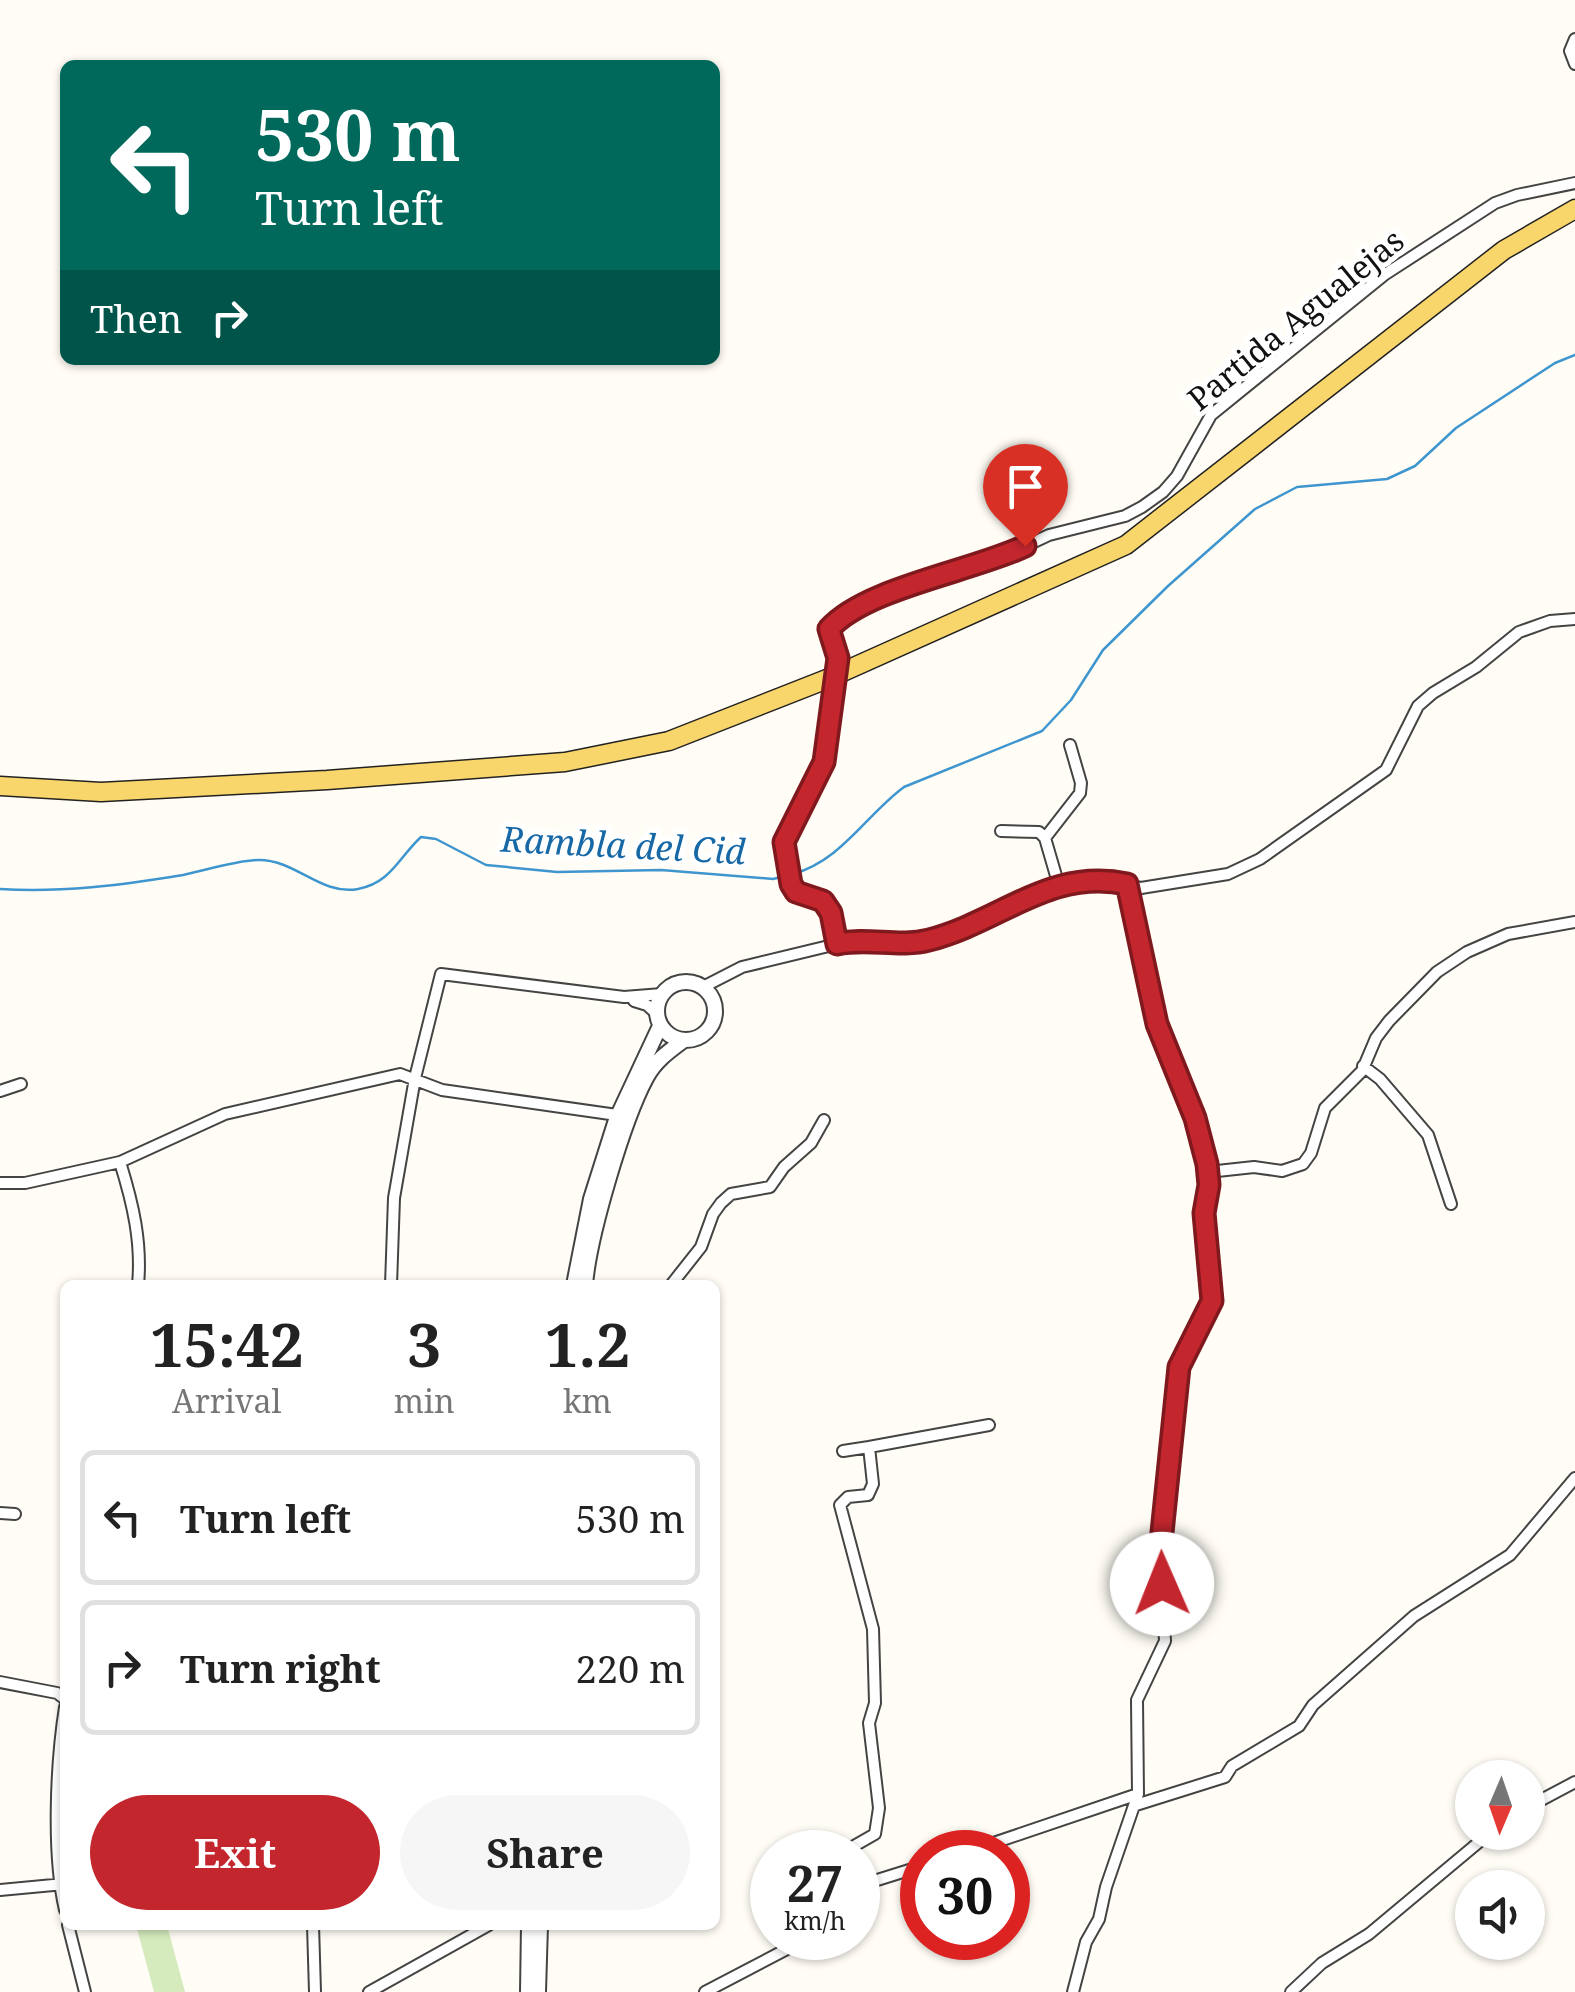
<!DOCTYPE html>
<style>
:root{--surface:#fff;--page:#f6f6f6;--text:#222;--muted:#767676;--line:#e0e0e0;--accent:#c4262e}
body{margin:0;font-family:"Noto Serif",serif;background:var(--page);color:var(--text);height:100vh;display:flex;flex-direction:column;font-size:38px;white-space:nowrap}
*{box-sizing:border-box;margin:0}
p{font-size:32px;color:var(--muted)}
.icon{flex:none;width:55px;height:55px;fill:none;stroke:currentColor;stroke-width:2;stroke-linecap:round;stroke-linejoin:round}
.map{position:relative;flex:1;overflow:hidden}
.side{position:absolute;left:60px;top:1280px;width:660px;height:650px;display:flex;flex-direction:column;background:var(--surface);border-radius:15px;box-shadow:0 2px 8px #0004}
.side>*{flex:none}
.hud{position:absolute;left:60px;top:60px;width:660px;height:305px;border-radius:15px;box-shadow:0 2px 8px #0004;background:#00695c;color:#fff;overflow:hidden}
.needle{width:65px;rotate:182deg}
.buttons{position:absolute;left:1455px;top:1760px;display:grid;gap:20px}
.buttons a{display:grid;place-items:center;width:90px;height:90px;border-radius:50%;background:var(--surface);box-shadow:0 2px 8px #0004;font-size:50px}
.speed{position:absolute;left:750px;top:1830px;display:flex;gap:20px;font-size:50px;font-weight:700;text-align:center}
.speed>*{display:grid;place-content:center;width:130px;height:130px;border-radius:50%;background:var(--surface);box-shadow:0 2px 8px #0004;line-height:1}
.speed small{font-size:25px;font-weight:400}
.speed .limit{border:15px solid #d22;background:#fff;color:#111}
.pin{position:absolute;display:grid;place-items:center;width:85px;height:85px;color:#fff;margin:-102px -42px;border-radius:50% 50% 50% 0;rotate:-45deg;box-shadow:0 0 10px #0007}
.pin .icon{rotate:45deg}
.me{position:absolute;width:110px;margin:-55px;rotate:359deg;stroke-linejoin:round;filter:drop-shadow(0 0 8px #0008)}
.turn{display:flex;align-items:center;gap:35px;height:210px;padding:0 30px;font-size:45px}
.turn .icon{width:130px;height:130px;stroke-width:2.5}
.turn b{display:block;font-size:70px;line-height:85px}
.then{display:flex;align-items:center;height:95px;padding:0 30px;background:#0003;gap:20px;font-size:38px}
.eta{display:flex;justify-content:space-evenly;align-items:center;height:170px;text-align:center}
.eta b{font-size:60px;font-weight:700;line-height:70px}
.primary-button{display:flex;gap:20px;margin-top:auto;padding:20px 30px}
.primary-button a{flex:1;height:115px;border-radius:60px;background:var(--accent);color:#fff;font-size:40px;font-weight:700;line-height:115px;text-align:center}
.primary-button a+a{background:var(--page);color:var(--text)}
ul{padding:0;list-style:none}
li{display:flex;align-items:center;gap:30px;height:135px;margin:0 20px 15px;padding:0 10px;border:5px solid var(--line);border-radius:15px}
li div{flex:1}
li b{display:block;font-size:38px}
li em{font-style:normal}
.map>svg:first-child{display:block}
.green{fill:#d5ebbd}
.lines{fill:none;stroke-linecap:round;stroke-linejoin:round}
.stream{stroke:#3f96cf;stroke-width:2.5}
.minor-casing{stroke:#444;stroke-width:14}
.tertiary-casing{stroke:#444;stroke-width:18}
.primary-casing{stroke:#222;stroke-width:21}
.minor{stroke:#fff;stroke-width:10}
.tertiary{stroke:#fff;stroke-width:14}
.primary{stroke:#f9d66b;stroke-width:18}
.minor-bridge-casing{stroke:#444;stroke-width:14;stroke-linecap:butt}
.minor-bridge{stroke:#fff;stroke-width:10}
.route-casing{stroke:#7f191e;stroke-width:25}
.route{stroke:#c4262e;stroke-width:18}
.labels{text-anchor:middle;stroke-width:10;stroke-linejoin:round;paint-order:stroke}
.street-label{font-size:32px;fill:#111;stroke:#fff}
.water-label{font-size:35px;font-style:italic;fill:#1768a6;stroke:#fff}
</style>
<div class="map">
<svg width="1575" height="1992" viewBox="0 0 1575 1992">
<rect width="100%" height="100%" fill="#fffdf5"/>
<path class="green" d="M 136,1925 L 167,1925 L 185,1992 L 154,1992 Z"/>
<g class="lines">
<path class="stream" d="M 793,874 C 842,860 865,816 904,787 L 1042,731 L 1071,700 L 1103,650 L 1168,586 L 1255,509 L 1297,487 L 1387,479 L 1415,466 L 1456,428 L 1555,363 L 1575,355
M 0,889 C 60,893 123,885 183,875 C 207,870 234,861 258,860 C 295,859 321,896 358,889 C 391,883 399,857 421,837 L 436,839 L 486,865 L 557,872 L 661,870 L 773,879 L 785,876"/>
<defs>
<path id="minor" d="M 1575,39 L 1570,51 L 1575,64
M 838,658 L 829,629 L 837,619 L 921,581 L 1002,557 L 1049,535 L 1125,516 L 1142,507 L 1163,492 L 1177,476 L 1211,415 L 1384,275 L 1495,203 L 1517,195 L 1575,183
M 1001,831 L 1039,832 L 1045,838
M 1059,886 L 1045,838 L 1080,793 L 1081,783 L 1070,745
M 837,944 L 855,940 L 900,944 L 927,941 L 981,922 L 1043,891 L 1076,880 L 1104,879 L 1141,888 L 1228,874 L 1260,859 L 1386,770 L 1418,706 L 1433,693 L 1476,667 L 1519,632 L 1550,621 L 1575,619
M 703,987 L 742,967 L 837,944 L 831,913 L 823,901 L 802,896 L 791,884 L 785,842 L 824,763 L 836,686
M 634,1001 L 647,1005 L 657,1014
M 1363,1066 L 1380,1079 L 1428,1135 L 1451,1204
M 0,1091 L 21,1084
M 120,1162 C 133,1204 142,1242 138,1285
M 1208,1172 L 1254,1167 L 1282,1171 L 1303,1164 L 1311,1153 L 1325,1108 L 1362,1071 L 1376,1038 L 1389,1021 L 1437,972 L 1467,952 L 1508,934 L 1575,922
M 0,1183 L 25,1183 L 120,1162 L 225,1114 L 400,1074 L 442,1090 L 624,1116
M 391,1285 L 394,1198 L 415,1078 L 441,974 L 624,997 L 662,994
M 671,1285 L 701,1247 L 713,1214 L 721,1203 L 731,1194 L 770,1187 L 784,1167 L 811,1143 L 824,1120
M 869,1447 L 989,1425
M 843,1451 L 869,1447 L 873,1484 L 868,1495 L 848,1497 L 840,1505 L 873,1629 L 875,1703 L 869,1723 L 879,1808 L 875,1834 L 854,1846 L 850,1852
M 0,1513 L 15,1514
M 0,1682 L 57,1693 L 65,1699
M 65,1707 C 56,1764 52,1854 65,1910
M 1136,1805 L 1225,1777 L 1232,1766 L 1299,1726 L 1313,1705 L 1414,1616 L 1510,1555 L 1575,1478
M 1528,1807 L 1575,1782
M 967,1852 L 1138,1794
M 858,1886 L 922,1866
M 0,1890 L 64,1884
M 68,1925 L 85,1992
M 313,1925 L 315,1992
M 369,1992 L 489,1925
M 705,1992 L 808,1938
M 1073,1992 L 1086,1942 L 1099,1919 L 1106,1887 L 1138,1794 L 1137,1700 L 1165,1641 L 1160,1552 L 1179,1367 L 1212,1301 L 1204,1213 L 1209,1185 L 1207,1164 L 1195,1118 L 1157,1024 L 1135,932 L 1127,884
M 1291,1992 L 1322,1963 L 1369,1934 L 1491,1832"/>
<path id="tertiary" d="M657 1011a29 29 0 1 1 58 0a29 29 0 1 1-58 0Z
M 574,1285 L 591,1199 L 616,1120 L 660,1026
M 585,1285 C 589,1236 623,1121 646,1078 C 655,1061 669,1051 684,1040
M 528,1992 L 529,1925
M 538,1992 L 540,1925"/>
<path id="primary" d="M 0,786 L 101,792 L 327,780 L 565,762 L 669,741 L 827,679 L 1126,545 L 1504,250 L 1575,209"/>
</defs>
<use href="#minor" class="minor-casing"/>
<use href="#tertiary" class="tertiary-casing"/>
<use href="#primary" class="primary-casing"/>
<use href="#minor" class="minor"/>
<use href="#tertiary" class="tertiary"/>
<use href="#primary" class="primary"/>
<defs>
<path id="minor-bridge" d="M 836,686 L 838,658"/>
</defs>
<use href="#minor-bridge" class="minor-bridge-casing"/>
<use href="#minor-bridge" class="minor-bridge"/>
</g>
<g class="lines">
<defs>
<path id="route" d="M 1025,546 C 973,571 865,588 829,629 L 838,658 L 824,762 L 784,842 L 791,884 L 796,892 L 823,901 L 831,913 L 837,944 C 868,937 899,948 929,940 C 1002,921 1049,868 1127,884 L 1157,1024 L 1195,1118 L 1207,1164 L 1209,1185 L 1204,1213 L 1212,1301 L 1179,1367 L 1160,1552 L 1162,1584"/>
</defs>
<use href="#route" class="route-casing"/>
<use href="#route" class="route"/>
</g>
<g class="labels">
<g class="street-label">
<text transform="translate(1296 320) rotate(-39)" y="11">Partida Agualejas</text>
</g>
<g class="water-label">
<text transform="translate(623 846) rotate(3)" y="12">Rambla del Cid</text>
</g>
</g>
</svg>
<div class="buttons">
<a><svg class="needle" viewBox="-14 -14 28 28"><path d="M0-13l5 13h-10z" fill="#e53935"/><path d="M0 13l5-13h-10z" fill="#767676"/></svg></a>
<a><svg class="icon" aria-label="sound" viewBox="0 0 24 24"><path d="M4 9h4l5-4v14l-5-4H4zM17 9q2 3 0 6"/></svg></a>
</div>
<div class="speed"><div>27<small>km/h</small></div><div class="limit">30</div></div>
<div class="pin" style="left:1025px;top:546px;background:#d93025"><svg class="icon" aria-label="arrive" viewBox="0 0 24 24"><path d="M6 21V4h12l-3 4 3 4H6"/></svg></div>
<svg class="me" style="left:1162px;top:1584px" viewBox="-20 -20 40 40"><circle r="19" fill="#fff"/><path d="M0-13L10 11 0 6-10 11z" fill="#c4262e"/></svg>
<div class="hud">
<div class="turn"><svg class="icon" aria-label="left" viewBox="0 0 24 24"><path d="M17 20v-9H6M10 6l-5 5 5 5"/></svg><div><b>530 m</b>Turn left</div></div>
<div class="then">Then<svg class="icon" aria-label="right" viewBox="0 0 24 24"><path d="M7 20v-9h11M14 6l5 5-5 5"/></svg></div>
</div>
<section class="side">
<div class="eta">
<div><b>15:42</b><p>Arrival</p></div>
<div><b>3</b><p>min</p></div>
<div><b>1.2</b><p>km</p></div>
</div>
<ul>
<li><svg class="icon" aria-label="left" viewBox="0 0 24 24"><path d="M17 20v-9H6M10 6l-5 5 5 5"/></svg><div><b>Turn left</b></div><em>530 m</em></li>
<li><svg class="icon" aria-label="right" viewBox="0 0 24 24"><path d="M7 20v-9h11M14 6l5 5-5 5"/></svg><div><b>Turn right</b></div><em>220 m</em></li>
</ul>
<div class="primary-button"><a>Exit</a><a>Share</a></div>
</section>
</div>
